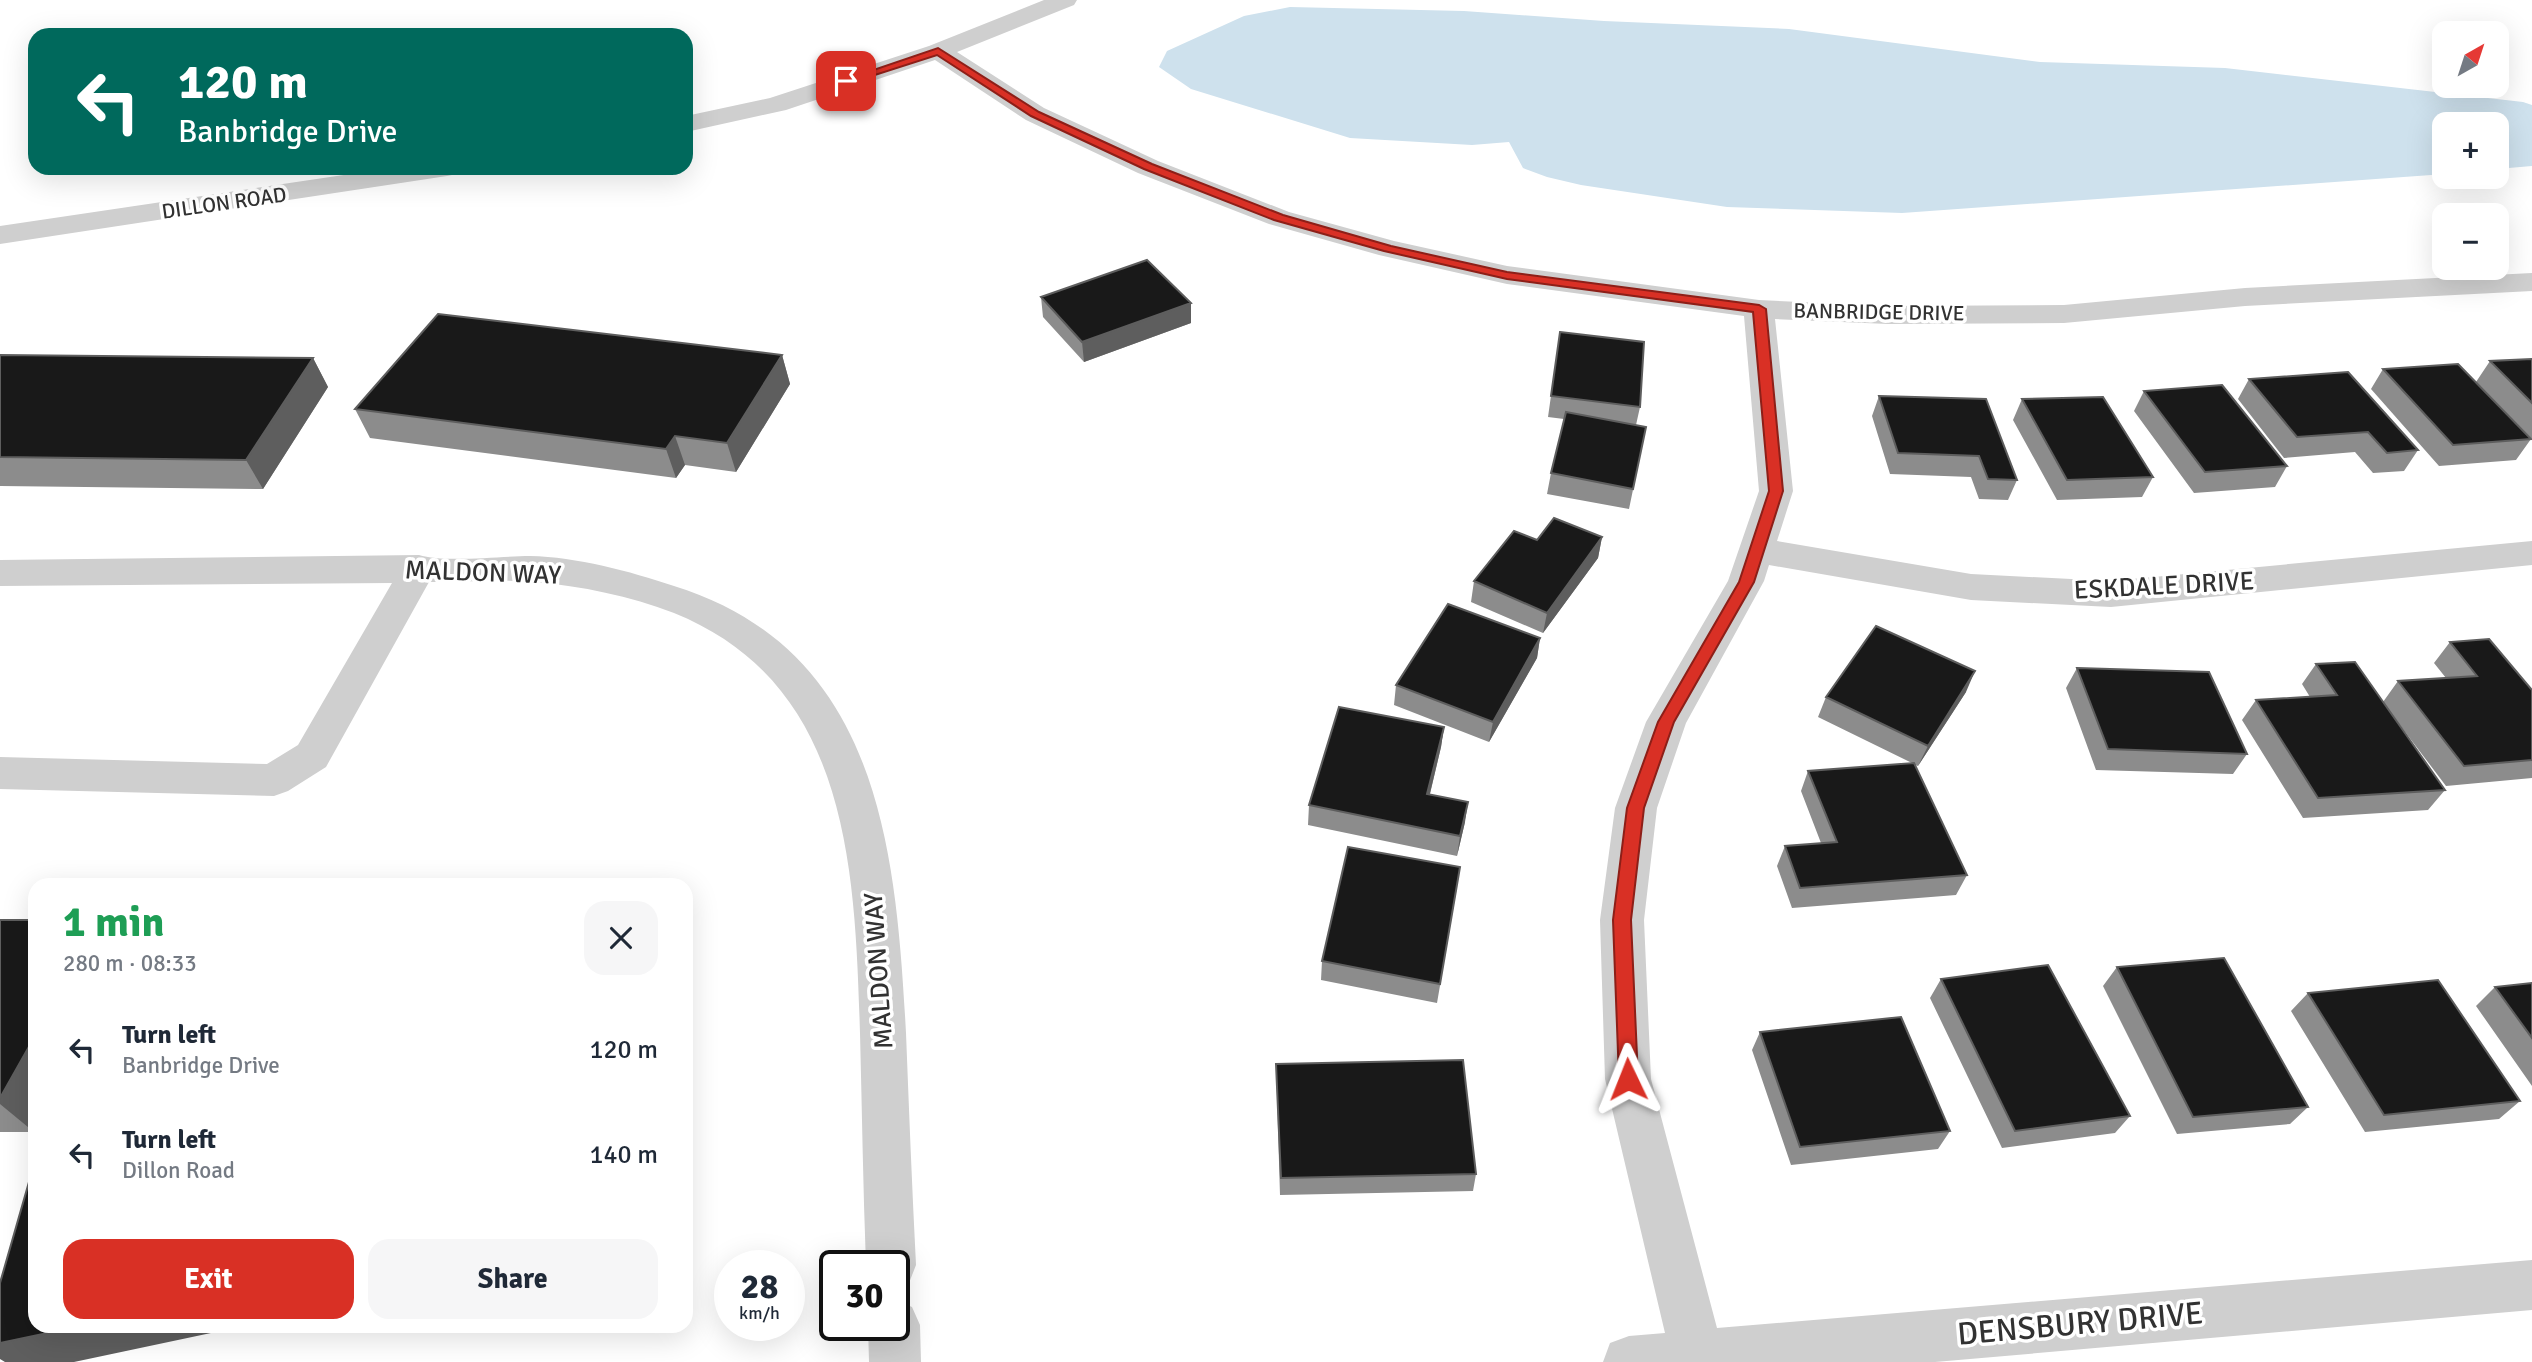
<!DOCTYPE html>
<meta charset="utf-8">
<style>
:root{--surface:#fff;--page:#f6f6f7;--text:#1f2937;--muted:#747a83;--accent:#d93025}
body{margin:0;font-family:Signika,sans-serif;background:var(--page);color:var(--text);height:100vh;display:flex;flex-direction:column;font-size:26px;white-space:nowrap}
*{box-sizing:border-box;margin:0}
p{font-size:23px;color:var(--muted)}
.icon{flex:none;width:38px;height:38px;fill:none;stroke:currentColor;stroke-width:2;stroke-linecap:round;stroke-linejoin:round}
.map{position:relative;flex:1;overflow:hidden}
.details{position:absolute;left:28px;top:878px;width:665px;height:455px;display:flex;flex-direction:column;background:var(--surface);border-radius:21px;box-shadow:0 7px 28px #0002}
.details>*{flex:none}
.hud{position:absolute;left:28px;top:28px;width:665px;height:147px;border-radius:21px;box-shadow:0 7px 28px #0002;background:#00695c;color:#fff;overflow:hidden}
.needle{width:46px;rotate:39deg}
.buttons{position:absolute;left:2432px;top:21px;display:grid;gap:14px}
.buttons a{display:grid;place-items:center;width:77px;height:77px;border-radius:14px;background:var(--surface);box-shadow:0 7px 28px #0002;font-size:35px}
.speed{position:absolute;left:714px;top:1250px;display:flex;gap:14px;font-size:35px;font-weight:700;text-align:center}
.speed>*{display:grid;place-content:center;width:91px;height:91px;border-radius:50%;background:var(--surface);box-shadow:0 7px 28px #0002;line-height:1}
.speed small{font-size:18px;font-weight:400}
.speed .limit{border:4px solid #111;border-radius:10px;background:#fff;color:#111}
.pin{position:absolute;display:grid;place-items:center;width:60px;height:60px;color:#fff;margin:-30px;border-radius:14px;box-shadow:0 4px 10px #0006}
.me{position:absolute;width:77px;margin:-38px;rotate:358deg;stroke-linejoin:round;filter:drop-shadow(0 0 5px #0008)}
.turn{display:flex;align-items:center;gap:24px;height:147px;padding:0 35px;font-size:32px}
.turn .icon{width:91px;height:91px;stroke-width:2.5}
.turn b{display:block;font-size:49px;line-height:60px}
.round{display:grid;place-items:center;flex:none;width:74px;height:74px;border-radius:21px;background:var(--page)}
.head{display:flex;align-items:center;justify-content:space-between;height:119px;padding:0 35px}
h1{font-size:42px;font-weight:700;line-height:52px;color:#1e9e55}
.button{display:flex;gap:14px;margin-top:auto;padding:14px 35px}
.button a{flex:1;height:80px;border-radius:21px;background:var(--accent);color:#fff;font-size:28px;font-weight:700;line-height:80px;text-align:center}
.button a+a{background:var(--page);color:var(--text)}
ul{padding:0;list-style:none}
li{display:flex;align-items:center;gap:21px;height:105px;padding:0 35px}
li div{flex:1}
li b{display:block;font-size:26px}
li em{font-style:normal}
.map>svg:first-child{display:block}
.water{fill:#cee1ed}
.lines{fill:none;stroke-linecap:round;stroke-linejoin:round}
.minor{fill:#cfcfcf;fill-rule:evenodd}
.wall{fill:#8c8c8c}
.shaded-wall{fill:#5e5e5e}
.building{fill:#191919;stroke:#5e5e5e;stroke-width:2}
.route{fill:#d93025;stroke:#8d1f18;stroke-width:2}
.labels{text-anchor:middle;stroke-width:7;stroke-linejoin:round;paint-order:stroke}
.far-street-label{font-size:21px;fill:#323232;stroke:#fff}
.street-label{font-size:26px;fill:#323232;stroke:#fff}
.near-street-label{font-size:32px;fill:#323232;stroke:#fff}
</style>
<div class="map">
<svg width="2532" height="1362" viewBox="0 0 2532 1362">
<rect width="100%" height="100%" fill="#fff"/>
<path class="water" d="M 1290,7 L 1464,11 L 1604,21 L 1789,29 L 2040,62 L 2225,68 L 2523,102 L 2532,105 L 2532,166 L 2497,169 L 2497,124 L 2445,124 L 2445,174 L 1902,213 L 1727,207 L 1581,185 L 1547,177 L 1523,168 L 1509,142 L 1472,145 L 1350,138 L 1191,89 L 1159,67 L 1167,51 L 1244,16 Z"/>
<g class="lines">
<path class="minor" d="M 1044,0 L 1077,0 L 1074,5 L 957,52 L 1044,108 L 1158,161 L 1289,212 L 1394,241 L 1507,266 L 1759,300 L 1888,306 L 2064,305 L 2245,288 L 2532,273 L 2532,291 L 2245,306 L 2064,323 L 1888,324 L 1775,319 L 1793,491 L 1777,541 L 1971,574 L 2111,581 L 2532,541 L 2532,565 L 2111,607 L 1971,600 L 1769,565 L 1764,581 L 1686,723 L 1657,808 L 1644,920 L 1651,1079 L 1717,1328 L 2532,1260 L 2532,1310 L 1935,1362 L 1603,1362 L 1610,1343 L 1629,1336 L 1665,1333 L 1605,1079 L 1600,920 L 1615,808 L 1646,722 L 1728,581 L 1759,491 L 1744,316 L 1507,284 L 1379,255 L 1269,224 L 1138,173 L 1026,120 L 935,60 L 786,110 L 686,132 L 686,116 L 770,98 L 929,46 Z
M 391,168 L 461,168 L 457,174 L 447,176 L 0,244 L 0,226 Z
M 419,555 C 444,563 501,556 530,556 C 577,557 629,571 674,586 C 880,650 896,850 906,1033 C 909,1110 912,1188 916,1265 L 909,1283 L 894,1289 L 894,1265 L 866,1265 C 863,1188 862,1110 860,1033 C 855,870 850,684 674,613 C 630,596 581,586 535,582 C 500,579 464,582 429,582 L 326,767 L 288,791 L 274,796 L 0,789 L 0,757 L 267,764 L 298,745 L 392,583 L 0,586 L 0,560 Z
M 894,1299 L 912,1307 L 920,1325 L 921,1362 L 869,1362 L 868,1325 L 894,1325 Z"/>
</g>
<path class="wall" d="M 1041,297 L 1191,303 L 1191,323 L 1084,362 L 1043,317 Z
M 1560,332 L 1640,407 L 1636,425 L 1646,427 L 1629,509 L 1547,494 L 1551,473 L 1564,419 L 1548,417 Z
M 0,355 L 313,358 L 328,387 L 263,489 L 0,486 Z
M 782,355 L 790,384 L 736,472 L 685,465 L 676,478 L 370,438 L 355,409 Z
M 2532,359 L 2532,439 L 2476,382 L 2490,361 Z
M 2383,369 L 2531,439 L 2516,460 L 2439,466 L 2371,389 Z
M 2249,379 L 2418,450 L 2404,471 L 2373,473 L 2355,452 L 2284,458 L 2238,399 Z
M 2144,391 L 2287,466 L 2275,487 L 2194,493 L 2134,411 Z
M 1879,396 L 2017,480 L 2008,500 L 1979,499 L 1971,477 L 1890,474 L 1872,416 Z
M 2022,399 L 2153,477 L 2142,497 L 2057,500 L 2013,420 Z
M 1602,537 L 1598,558 L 1543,633 L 1471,602 L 1474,581 L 1537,540 Z
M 1540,638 L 1537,658 L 1489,742 L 1394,705 L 1396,685 Z
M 2450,642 L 2532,690 L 2532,778 L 2446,786 L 2384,704 L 2445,790 L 2428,810 L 2303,818 L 2242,720 L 2256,700 L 2310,697 L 2302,684 L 2316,664 L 2383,702 L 2398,681 L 2446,678 L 2434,663 Z
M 2077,668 L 2247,754 L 2233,774 L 2096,770 L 2066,688 Z
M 1966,692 L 1918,766 L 1915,765 L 1967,875 L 1956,895 L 1792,908 L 1777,866 L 1785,846 L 1821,843 L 1801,791 L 1808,771 L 1912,763 L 1818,717 L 1826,697 Z
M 1444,727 L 1441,747 L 1430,794 L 1465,822 L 1457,856 L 1308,825 L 1309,805 Z
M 1457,887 L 1437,1003 L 1321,980 L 1322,961 Z
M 0,920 L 35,920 L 35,1130 L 34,1132 L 0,1132 Z
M 2117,967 L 2308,1107 L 2290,1124 L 2177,1134 L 2103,986 Z
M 1941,979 L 2130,1116 L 2115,1133 L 2002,1148 L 1930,998 Z
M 2532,983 L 2532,1086 L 2476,1006 L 2495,987 Z
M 2308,993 L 2520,1101 L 2499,1119 L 2365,1132 L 2291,1011 Z
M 1760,1032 L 1950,1131 L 1938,1149 L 1791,1165 L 1752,1050 Z
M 1276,1064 L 1476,1174 L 1473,1191 L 1280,1195 Z"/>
<path class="shaded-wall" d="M 1191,303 L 1191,323 L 1084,362 L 1082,342 Z
M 782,355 L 790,384 L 736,472 L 727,443 Z
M 313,358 L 328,387 L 263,489 L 246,460 Z
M 675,436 L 685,465 L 676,478 L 666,449 Z
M 1602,537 L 1598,558 L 1543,633 L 1547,613 Z
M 1540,638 L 1537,658 L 1489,742 L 1493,722 Z
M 1975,671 L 1966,692 L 1918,766 L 1928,746 Z
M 1444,727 L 1441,747 L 1425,814 L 1427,794 Z
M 1468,802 L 1465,822 L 1457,856 L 1460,836 Z
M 35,1036 L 35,1130 L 34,1132 L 0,1104 L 0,1098 Z
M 81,1326 L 244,1326 L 74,1362 L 5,1362 L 0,1359 L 0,1343 Z"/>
<path class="building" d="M 1147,260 L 1191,303 L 1082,342 L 1041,297 Z
M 438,314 L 782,355 L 727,443 L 675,436 L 666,449 L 355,409 Z
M 1560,332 L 1644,342 L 1640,407 L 1551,396 Z
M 0,355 L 313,358 L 246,460 L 0,457 Z
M 2532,359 L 2532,403 L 2490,361 Z
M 2458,364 L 2531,439 L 2453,445 L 2383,369 Z
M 2348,372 L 2418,450 L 2387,453 L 2368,432 L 2297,437 L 2249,379 Z
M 2222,385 L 2287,466 L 2205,472 L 2144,391 Z
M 1879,396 L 1986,399 L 2017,480 L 1988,479 L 1979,456 L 1898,453 Z
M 2103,397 L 2153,477 L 2067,480 L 2022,399 Z
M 1566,412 L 1646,427 L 1633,489 L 1551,473 Z
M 1554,518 L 1602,537 L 1547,613 L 1474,581 L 1514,531 L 1537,540 Z
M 1448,604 L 1540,638 L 1493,722 L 1396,685 Z
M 1876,626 L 1975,671 L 1928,746 L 1826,697 Z
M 2489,639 L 2532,690 L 2532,760 L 2464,766 L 2398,681 L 2477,676 L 2450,642 Z
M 2355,662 L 2445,790 L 2318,798 L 2256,700 L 2337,695 L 2316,664 Z
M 2077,668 L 2209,672 L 2247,754 L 2108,749 Z
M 1339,707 L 1444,727 L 1427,794 L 1468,802 L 1460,836 L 1309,805 Z
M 1914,763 L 1967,875 L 1800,888 L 1785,846 L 1837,842 L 1808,771 Z
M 1348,847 L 1460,867 L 1440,984 L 1322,961 Z
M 0,920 L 35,920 L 35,1036 L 0,1098 Z
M 2224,958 L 2308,1107 L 2193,1117 L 2117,967 Z
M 2048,965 L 2130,1116 L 2015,1131 L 1941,979 Z
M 2438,980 L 2520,1101 L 2384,1115 L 2308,993 Z
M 2532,983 L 2532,1038 L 2495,987 Z
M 1901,1017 L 1950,1131 L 1800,1147 L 1760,1032 Z
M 1463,1060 L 1476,1174 L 1281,1178 L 1276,1064 Z
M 35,1161 L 35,1326 L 81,1326 L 0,1343 L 0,1283 Z"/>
<path class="route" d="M 938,48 L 1039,112 L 1152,164 L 1283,215 L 1391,246 L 1507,272 L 1759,305 L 1766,309 L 1783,491 L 1754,582 L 1674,722 L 1644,808 L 1631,920 L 1638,1079 L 1635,1085 L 1628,1088 L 1622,1085 L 1619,1079 L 1613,920 L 1627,808 L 1658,722 L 1739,582 L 1769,491 L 1753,312 L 1507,279 L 1384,251 L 1274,220 L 1144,169 L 1031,116 L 937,55 L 850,83 L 841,81 Z"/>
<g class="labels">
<g class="far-street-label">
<text transform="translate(224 203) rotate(-8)" y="7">DILLON ROAD</text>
<text transform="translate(1879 312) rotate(1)" y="7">BANBRIDGE DRIVE</text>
</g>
<g class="street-label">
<text transform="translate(483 572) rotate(2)" y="9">MALDON WAY</text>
<text transform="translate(2164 585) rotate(-3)" y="9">ESKDALE DRIVE</text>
<text transform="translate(878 971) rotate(-94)" y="9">MALDON WAY</text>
</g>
<g class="near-street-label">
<text transform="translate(2080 1323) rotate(-5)" y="11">DENSBURY DRIVE</text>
</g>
</g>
</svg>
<div class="buttons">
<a><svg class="needle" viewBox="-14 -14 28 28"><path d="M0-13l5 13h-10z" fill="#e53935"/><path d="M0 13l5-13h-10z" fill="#747a83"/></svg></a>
<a>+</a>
<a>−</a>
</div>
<div class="speed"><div>28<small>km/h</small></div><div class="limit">30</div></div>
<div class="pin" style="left:846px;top:81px;background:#d93025"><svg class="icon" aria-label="arrive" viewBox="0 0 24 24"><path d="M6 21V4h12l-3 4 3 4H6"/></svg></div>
<svg class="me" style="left:1628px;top:1079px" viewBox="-20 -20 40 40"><path d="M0-17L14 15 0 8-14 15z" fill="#d93025" stroke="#fff" stroke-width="4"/></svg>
<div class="hud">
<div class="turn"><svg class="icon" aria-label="left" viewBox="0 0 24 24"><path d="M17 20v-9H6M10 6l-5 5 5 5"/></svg><div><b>120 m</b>Banbridge Drive</div></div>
</div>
<section class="details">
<div class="head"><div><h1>1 min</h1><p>280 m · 08:33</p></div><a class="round"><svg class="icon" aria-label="close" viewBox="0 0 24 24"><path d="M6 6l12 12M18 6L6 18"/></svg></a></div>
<ul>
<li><svg class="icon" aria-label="left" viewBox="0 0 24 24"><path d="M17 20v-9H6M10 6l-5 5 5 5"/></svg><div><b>Turn left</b><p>Banbridge Drive</p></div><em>120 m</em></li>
<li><svg class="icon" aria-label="left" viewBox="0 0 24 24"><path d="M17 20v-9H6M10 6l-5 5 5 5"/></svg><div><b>Turn left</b><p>Dillon Road</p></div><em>140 m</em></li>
</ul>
<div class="button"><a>Exit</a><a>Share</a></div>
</section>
</div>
